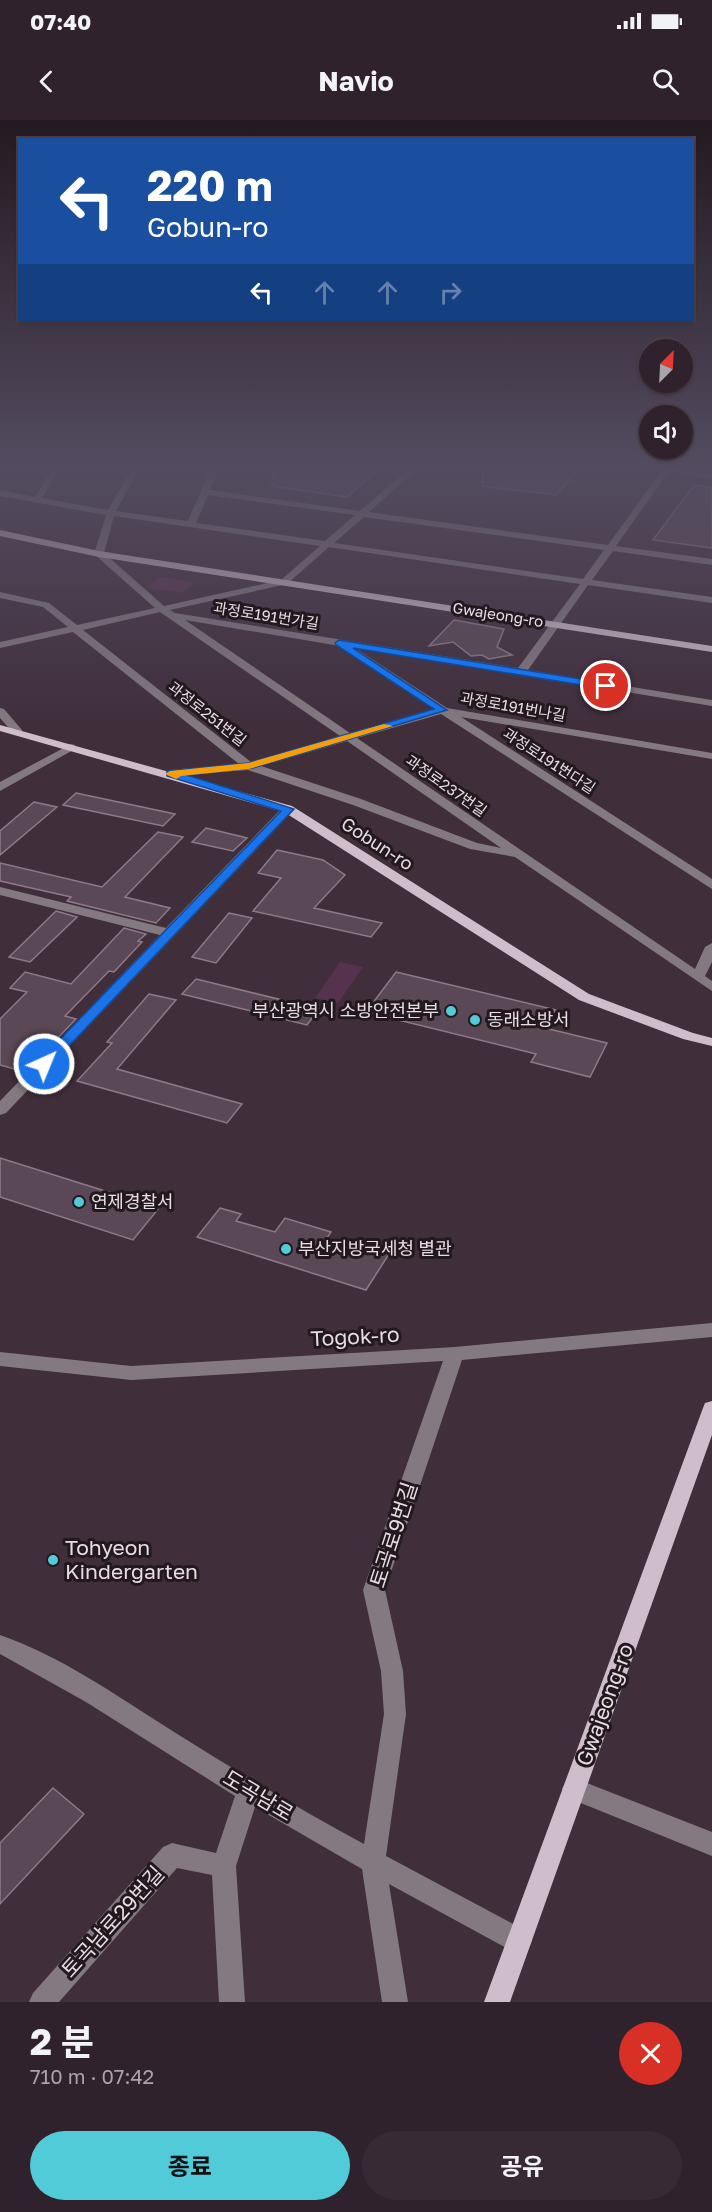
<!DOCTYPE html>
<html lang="ko">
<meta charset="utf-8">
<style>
:root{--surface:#30222c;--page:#382a34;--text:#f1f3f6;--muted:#a8a4a9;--line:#4b3f48;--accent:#52cbd8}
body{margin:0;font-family:"Golos Text","Noto Sans KR",sans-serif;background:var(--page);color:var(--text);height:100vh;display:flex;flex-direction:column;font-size:22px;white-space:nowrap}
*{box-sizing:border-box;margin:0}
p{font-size:20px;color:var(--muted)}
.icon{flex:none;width:33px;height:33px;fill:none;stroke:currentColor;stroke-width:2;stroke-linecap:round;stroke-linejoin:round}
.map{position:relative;height:1882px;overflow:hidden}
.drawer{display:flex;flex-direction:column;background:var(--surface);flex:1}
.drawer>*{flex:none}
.top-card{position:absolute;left:18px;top:18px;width:676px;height:183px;border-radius:0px;box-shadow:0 2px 4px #0004,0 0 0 2px var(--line);background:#1a4fa0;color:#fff;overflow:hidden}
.needle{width:39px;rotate:24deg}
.controls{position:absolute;left:639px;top:219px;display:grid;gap:12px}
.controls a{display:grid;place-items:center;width:54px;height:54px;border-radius:50%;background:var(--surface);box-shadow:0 2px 4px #0004,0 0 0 2px var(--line);font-size:30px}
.pin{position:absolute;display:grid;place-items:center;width:51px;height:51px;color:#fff;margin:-26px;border:3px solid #fff;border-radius:50%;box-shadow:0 2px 6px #0007}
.me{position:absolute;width:66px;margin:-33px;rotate:44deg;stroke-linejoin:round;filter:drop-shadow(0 0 4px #0008)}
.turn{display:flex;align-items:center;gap:21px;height:126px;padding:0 30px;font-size:27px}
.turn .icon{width:78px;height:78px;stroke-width:2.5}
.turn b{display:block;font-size:42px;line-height:51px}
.lanes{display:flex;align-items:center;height:57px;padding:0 30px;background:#0003;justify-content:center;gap:30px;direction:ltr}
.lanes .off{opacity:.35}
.round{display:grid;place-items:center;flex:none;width:63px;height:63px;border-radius:32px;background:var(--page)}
.overview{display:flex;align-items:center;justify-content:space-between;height:102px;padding:0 30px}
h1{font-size:36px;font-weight:700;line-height:45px}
.action{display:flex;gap:12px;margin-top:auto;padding:12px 30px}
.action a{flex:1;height:69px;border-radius:36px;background:var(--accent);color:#111;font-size:24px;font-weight:700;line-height:69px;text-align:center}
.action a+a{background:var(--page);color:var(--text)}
.status{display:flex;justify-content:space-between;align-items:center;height:42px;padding:0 30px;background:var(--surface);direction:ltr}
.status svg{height:16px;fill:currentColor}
header{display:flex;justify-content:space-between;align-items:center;height:78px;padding:0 30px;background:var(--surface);font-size:27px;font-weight:700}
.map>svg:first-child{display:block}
.green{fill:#57324e}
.building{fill:#5b4856;stroke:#8e7988;stroke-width:1.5}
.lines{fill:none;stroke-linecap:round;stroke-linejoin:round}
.minor{fill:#837980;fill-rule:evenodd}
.major{fill:#d0bdcb;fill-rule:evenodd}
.route{fill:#1a73e8;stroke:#114b97;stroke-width:1.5}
.slow{fill:#f59e0b}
.poi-dot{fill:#52cbd8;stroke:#22191f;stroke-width:2}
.labels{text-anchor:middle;stroke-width:6;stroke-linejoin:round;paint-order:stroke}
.far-street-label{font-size:15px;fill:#e7dce4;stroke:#22191f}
.street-label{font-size:18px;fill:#e7dce4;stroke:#22191f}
.poi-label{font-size:18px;fill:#e7dce4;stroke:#22191f;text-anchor:start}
.near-street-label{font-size:21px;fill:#e7dce4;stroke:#22191f}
.near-poi-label{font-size:21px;fill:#e7dce4;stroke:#22191f;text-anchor:start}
</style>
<div class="status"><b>07:40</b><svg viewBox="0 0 49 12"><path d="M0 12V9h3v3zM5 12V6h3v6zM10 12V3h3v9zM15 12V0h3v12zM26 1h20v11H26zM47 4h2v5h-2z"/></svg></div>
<header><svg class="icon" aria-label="back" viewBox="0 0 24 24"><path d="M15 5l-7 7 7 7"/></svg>Navio<svg class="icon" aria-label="search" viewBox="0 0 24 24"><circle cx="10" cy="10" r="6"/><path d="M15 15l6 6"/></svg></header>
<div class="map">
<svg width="712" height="1882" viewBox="0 0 712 1882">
<rect width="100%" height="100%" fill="#402e3b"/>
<path class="green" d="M 160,457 L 195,463 L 181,473 L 146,467 Z
M 340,842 L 363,847 L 338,883 L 315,878 Z"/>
<path class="building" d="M 274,344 L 385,344 L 347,377 L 272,366 Z
M 484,344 L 584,344 L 556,375 L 482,366 Z
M 694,365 L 712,368 L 712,428 L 653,420 Z
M 454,500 L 504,509 L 497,527 L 512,535 L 489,539 L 482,535 L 471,536 L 453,522 L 429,526 Z
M 76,673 L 175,694 L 163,706 L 63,685 Z
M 34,682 L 57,687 L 0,735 L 0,711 Z
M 206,708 L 247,718 L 233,731 L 192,722 Z
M 158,712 L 183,717 L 125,777 L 170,788 L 156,803 L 67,781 L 71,777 L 0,761 L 0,743 L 102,767 Z
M 277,730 L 323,740 L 345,755 L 314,788 L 382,803 L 371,817 L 253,791 L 281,758 L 258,753 Z
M 56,791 L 77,797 L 30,842 L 9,837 Z
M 229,793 L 252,798 L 216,843 L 192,837 Z
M 124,808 L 146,814 L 138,821 L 142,822 L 114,852 L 109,851 L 65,896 L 76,899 L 25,952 L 0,945 L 0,899 L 27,872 L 10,868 L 25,852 L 71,864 Z
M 396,852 L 556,890 L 545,908 L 607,923 L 590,957 L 531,942 L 536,934 L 366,892 Z
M 196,859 L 319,889 L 307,905 L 182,874 Z
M 149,874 L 176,880 L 117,949 L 242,984 L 227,1003 L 77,961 L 112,923 L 107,922 Z
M 0,1038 L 159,1088 L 133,1120 L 0,1077 Z
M 220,1088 L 241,1094 L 236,1101 L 275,1112 L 285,1098 L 331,1112 L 323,1124 L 352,1133 L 358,1125 L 389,1134 L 366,1170 L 197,1117 Z
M 53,1668 L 84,1694 L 0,1784 L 0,1723 Z"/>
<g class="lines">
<path class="minor" d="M 55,344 L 63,344 L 42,378 L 108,390 L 134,344 L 142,344 L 116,391 L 188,401 L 213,344 L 221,344 L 210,370 L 360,391 L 414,344 L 423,344 L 369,392 L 608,425 L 662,350 L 639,344 L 658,344 L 712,355 L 712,359 L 669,351 L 616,426 L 712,439 L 712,445 L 613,431 L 592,460 L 712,477 L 712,483 L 588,465 L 528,550 L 712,580 L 712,586 L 355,528 L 447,588 L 712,633 L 712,639 L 461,597 L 712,759 L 712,769 L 441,594 L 357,618 L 695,849 L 705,827 L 712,823 L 712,842 L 705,856 L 712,861 L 712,871 L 515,737 L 470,729 L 353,685 L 248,650 L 166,656 L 166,652 L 170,650 L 239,644 L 73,512 L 0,528 L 0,522 L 68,507 L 43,487 L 0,478 L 0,472 L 49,483 L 77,505 L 155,488 L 94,434 L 106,395 L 0,376 L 0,370 L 35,377 ZM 208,375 L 355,395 L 325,421 L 196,403 ZM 114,396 L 320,426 L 281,460 L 164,486 L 104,433 ZM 364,397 L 604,430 L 583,459 L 334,423 ZM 329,427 L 580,464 L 518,548 L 175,493 L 170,490 L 287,464 ZM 160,492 L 340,616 L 251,642 L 83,510 ZM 185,500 L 340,526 L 434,589 L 350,613 ZM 347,621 L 501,728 L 477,723 L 361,679 L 261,646 Z
M 0,588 L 4,589 L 22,610 L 22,614 L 14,614 L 0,598 Z
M 71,624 L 75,625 L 75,629 L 0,671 L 0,662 Z
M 288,685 L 294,689 L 292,692 L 6,993 L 0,995 L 0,981 L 160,815 L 0,775 L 0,767 L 166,808 L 284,686 Z
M 712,1203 L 712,1217 L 462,1240 L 385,1470 L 403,1551 L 406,1594 L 386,1736 L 528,1812 L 532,1821 L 528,1830 L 519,1834 L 510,1830 L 389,1764 L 408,1882 L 382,1882 L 362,1749 L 255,1687 L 236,1746 L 245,1882 L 219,1882 L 212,1755 L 177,1748 L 59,1882 L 29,1882 L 33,1873 L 163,1727 L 172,1723 L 216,1733 L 235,1676 L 86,1582 L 0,1534 L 0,1515 C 61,1536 117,1576 171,1610 C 234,1650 298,1688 364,1724 L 384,1594 L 381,1551 L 363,1470 L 443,1241 L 131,1260 L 0,1246 L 0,1232 L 131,1246 L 455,1227 Z
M 574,1658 L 712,1712 L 712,1736 L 566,1677 L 562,1669 L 566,1661 Z"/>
<path class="major" d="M 0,410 L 99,431 L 712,526 L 712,532 L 99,437 L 0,416 Z
M 0,605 L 292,686 L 589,874 L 693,913 L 712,918 L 712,926 L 683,919 L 579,880 L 284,692 L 0,611 Z
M 712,1281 L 712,1315 L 510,1882 L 484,1882 L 703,1288 L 705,1283 Z"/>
</g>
<linearGradient id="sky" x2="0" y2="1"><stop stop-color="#231920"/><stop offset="0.57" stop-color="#534c60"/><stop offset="1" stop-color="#534c60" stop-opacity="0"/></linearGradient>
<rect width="712" height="608" fill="url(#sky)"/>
<path class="route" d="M 339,520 L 606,563 L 610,566 L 606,569 L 353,528 L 447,590 L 253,648 L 187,655 L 294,689 L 49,947 L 39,947 L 37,944 L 39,941 L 281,691 L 167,656 L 167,651 L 248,643 L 434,589 L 336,525 L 335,523 Z"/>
<path class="slow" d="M 384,604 L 393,606 L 249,649 L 181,656 L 176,659 L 165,654 L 170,651 L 248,643 Z"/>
<g class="poi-dot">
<circle cx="451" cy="891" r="6"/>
<circle cx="475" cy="900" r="6"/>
<circle cx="79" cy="1082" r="6"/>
<circle cx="286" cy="1129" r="6"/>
<circle cx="53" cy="1440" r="6"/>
</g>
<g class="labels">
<g class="far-street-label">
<text transform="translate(498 495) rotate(9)" y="5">Gwajeong-ro</text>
<text transform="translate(266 496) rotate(9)" y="5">과정로191번가길</text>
<text transform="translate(513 587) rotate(10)" y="5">과정로191번나길</text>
<text transform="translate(207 594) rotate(38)" y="5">과정로251번길</text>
<text transform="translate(549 641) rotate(33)" y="5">과정로191번다길</text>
<text transform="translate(446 666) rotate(35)" y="5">과정로237번길</text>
</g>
<g class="street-label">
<text transform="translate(377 724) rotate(33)" y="6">Gobun-ro</text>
</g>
<g class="poi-label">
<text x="439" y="897" text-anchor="end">부산광역시 소방안전본부</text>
<text x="487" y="906">동래소방서</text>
<text x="91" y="1088">연제경찰서</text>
<text x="298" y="1135">부산지방국세청 별관</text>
</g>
<g class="near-street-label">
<text transform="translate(355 1217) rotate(-3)" y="7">Togok-ro</text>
<text transform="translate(394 1415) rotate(-72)" y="7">토곡로9번길</text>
<text transform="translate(605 1585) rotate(-70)" y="7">Gwajeong-ro</text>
<text transform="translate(258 1676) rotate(31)" y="7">도곡남로</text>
<text transform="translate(113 1802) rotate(-48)" y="7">토곡남로29번길</text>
</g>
<g class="near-poi-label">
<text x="65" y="1435">Tohyeon<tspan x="65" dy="24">Kindergarten</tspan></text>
</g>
</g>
</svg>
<div class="controls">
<a><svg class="needle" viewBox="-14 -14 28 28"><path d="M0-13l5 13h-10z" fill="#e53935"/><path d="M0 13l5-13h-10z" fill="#a8a4a9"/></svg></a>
<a><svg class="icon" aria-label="sound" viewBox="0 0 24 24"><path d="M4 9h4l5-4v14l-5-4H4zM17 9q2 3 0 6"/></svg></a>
</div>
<div class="pin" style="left:606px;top:566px;background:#d93025"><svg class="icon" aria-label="arrive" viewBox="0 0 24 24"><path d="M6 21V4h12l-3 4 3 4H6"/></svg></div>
<svg class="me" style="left:44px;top:944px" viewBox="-20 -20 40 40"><circle r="17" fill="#1a73e8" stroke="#fff" stroke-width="3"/><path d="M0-11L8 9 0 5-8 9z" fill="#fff"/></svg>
<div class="top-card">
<div class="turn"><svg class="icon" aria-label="left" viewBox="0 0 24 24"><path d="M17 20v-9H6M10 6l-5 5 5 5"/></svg><div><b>220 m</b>Gobun-ro</div></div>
<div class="lanes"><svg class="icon" aria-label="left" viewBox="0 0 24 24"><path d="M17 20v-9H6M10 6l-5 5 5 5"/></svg><svg class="icon off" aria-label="ahead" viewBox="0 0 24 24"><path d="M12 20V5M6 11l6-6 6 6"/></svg><svg class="icon off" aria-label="ahead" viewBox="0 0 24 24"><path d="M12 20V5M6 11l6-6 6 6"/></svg><svg class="icon off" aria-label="right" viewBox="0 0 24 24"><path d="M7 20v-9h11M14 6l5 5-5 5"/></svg></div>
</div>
</div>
<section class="drawer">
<div class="overview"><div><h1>2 분</h1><p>710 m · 07:42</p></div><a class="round" style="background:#d93025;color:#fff"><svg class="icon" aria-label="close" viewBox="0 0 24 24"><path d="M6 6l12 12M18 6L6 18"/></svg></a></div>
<div class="action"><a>종료</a><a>공유</a></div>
</section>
